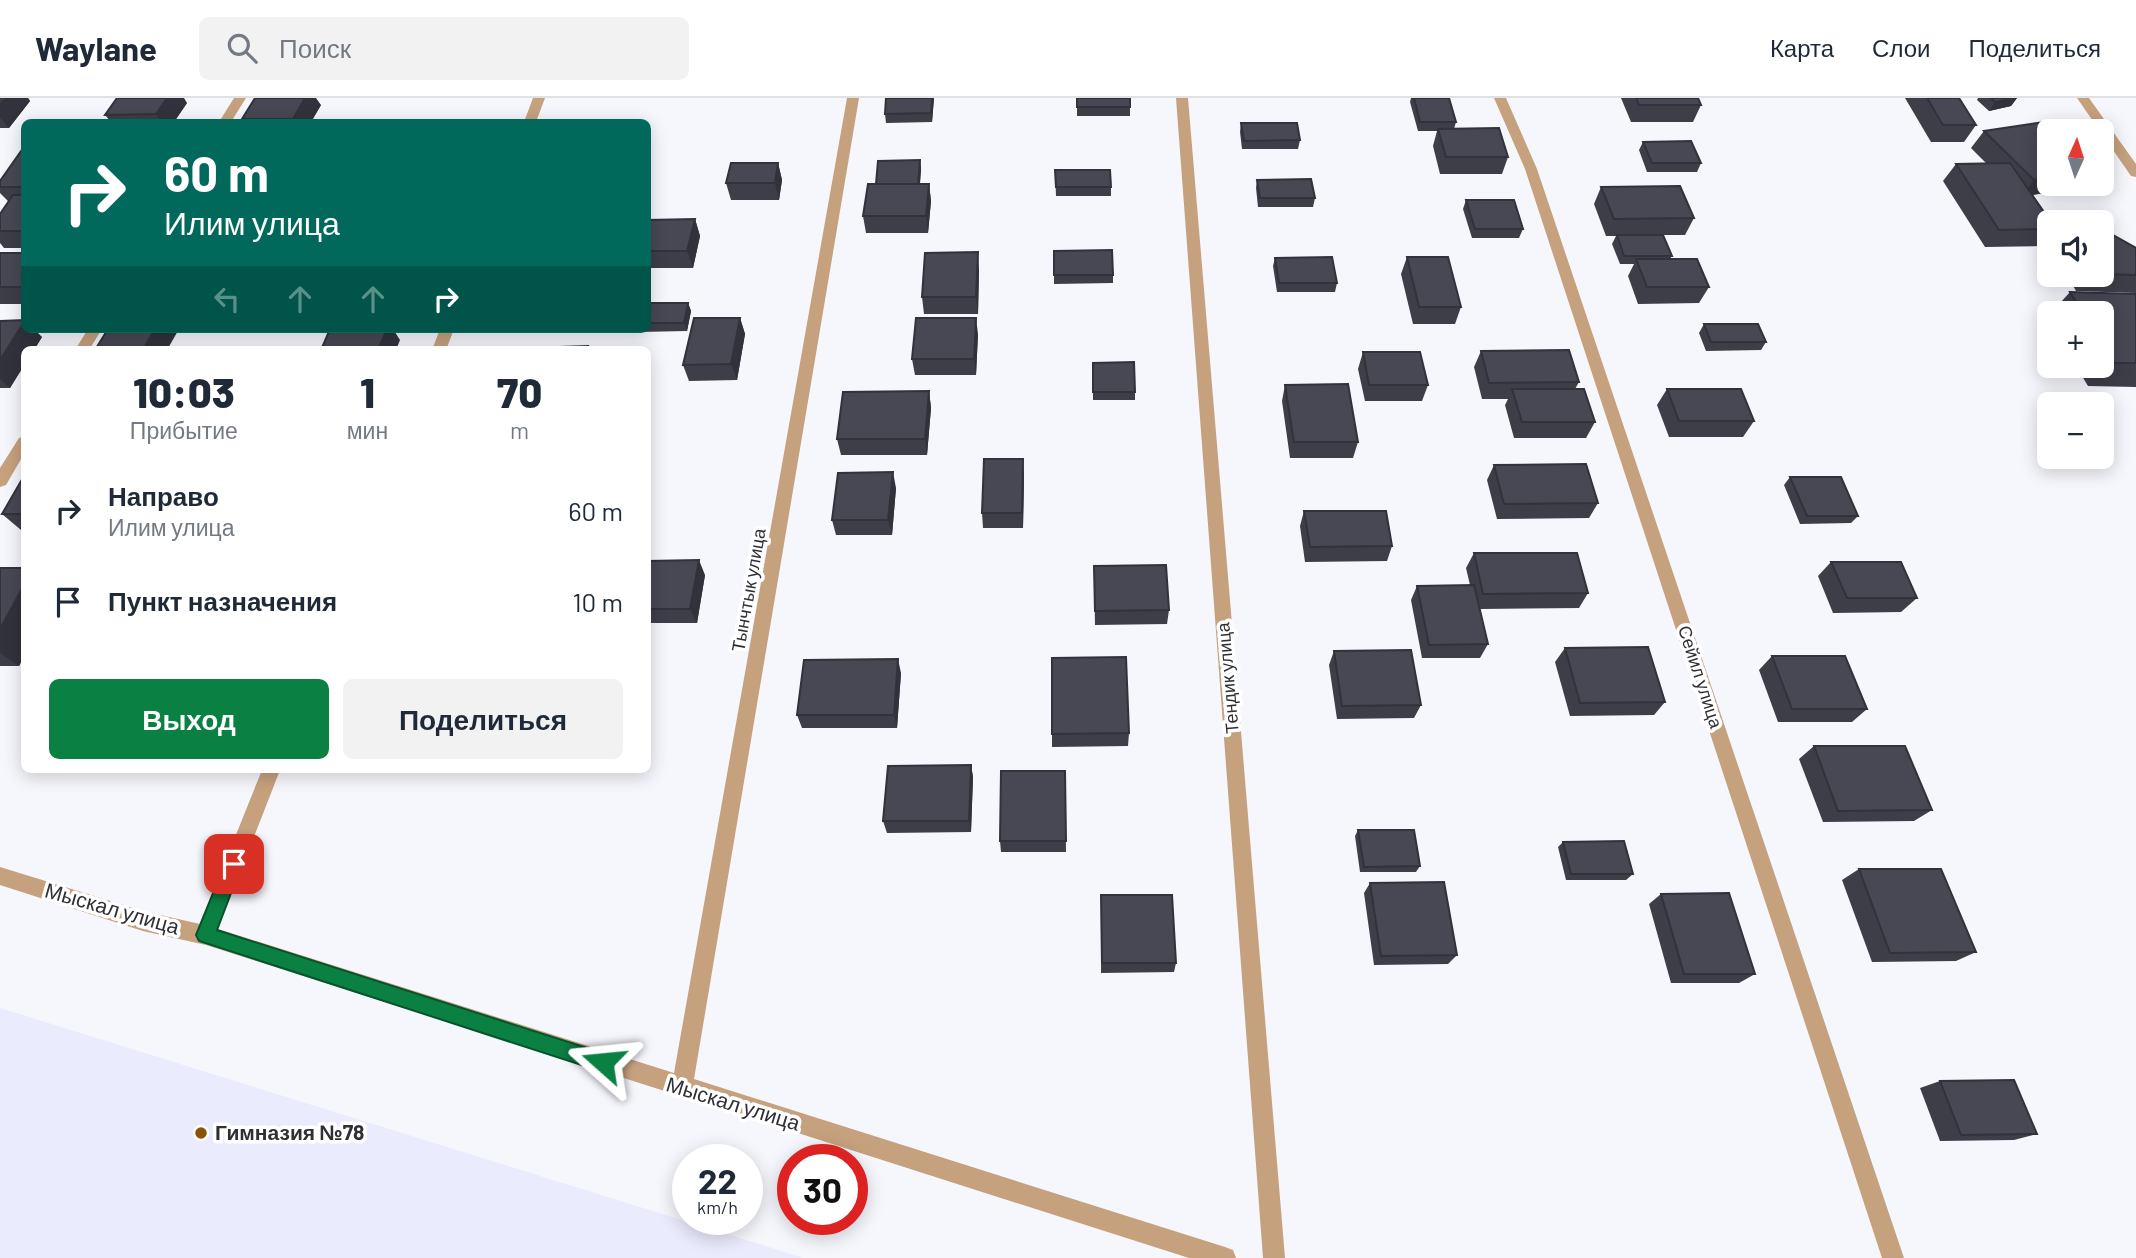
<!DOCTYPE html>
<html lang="ru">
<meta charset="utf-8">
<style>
:root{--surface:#fff;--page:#f2f2f3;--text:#1f2937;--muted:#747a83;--line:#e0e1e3;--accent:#0b8043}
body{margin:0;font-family:Barlow,sans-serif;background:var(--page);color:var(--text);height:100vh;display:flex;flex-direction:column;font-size:26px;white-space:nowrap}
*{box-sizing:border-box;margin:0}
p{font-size:23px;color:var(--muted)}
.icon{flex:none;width:38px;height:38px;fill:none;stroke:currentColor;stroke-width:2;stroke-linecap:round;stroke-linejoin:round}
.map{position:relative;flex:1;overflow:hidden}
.panel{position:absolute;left:21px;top:248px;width:630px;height:427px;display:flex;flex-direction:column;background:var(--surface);border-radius:10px;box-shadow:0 4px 18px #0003}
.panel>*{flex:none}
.hud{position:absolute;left:21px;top:21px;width:630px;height:214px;border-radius:10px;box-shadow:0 4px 18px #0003;background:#00695c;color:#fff;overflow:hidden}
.needle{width:46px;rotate:3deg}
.tools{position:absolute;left:2037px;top:21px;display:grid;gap:14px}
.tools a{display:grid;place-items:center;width:77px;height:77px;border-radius:10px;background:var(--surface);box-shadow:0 4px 18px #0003;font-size:35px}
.speed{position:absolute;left:672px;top:1046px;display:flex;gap:14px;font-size:35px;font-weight:700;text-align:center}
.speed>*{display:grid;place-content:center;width:91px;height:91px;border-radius:50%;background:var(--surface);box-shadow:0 4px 18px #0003;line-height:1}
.speed small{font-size:18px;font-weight:400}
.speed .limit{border:10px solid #d22;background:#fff;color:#111}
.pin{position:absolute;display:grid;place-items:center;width:60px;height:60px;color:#fff;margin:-30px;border-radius:14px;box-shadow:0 4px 10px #0006}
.me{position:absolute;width:77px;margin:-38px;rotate:288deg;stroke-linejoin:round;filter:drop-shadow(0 0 5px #0008)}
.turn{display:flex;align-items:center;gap:24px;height:147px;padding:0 28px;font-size:32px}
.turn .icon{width:91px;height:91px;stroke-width:2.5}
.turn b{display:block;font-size:49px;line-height:60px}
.lanes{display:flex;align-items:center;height:66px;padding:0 28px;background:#0003;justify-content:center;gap:35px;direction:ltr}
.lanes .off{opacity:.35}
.eta{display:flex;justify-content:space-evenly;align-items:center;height:119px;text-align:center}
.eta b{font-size:42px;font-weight:800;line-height:49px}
.cta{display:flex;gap:14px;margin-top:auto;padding:14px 28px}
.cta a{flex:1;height:80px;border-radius:10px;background:var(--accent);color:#fff;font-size:28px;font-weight:800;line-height:80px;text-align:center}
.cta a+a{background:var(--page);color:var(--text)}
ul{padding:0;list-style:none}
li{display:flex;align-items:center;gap:21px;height:91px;padding:0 28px}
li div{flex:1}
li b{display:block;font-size:26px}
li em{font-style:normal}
header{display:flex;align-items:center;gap:42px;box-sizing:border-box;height:98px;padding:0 35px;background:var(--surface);border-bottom:2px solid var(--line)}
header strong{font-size:33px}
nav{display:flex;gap:38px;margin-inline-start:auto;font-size:24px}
.search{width:490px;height:63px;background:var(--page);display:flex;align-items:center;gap:18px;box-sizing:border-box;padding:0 24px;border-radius:10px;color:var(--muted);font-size:26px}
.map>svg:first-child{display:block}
.built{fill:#ebebfe}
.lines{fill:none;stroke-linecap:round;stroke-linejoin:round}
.street{fill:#c6a17e;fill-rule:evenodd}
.wall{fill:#3e3e49}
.shaded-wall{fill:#32323c}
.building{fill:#484855;stroke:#32323c;stroke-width:2}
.route{fill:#0b8043;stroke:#07532c;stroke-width:2}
.poi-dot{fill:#8a5305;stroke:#fff;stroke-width:2.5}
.labels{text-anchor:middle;stroke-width:7;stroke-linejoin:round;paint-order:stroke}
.street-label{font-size:18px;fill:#2f2f35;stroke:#fff}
.near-street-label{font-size:21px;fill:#2f2f35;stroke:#fff}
.near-poi-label{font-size:21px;font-weight:bold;fill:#2f2f35;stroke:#fff;text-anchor:start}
</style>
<header>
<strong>Waylane</strong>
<div class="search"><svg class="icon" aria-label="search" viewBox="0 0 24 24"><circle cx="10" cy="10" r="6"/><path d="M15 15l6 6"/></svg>Поиск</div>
<nav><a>Карта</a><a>Слои</a><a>Поделиться</a></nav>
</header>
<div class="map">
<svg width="2136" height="1160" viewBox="0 0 2136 1160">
<rect width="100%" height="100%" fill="#f6f6fd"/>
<path class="built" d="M 0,910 L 804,1160 L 0,1160 Z"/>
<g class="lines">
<path class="street" d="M 234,0 L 246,0 L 231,24 L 219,24 Z
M 533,0 L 545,0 L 536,24 L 524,24 Z
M 847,0 L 859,0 L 694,981 L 1225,1149 L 1233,1152 L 1236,1160 L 1189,1160 L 685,999 L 682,1001 L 674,996 L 206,847 L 143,833 L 0,787 L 0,769 L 143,813 L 200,826 L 262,672 L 280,672 L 218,831 L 674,975 Z
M 1176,0 L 1188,0 L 1285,1160 L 1263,1160 Z
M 1494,0 L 1506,0 L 1537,71 L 1904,1160 L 1882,1160 L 1525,71 Z
M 2077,0 L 2089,0 L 2136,66 L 2136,79 L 2131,78 Z
M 88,231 L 102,231 L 89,252 L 75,252 Z
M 440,231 L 454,231 L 446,252 L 432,252 Z
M 24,338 L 24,356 L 6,387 L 0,389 L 0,370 L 19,340 Z"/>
</g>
<path class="wall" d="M 0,0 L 28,0 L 30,3 L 9,30 L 0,30 Z
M 886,0 L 934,0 L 932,24 L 886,25 L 885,16 Z
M 1077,0 L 1130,9 L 1130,18 L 1077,18 Z
M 1411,0 L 1449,0 L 1456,24 L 1454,31 L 1508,59 L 1502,76 L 1440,76 L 1433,48 L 1437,33 L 1418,33 L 1410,4 Z
M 1621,0 L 1698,0 L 1701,7 L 1693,24 L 1631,24 Z
M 1905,0 L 1959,0 L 1976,27 L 1964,44 L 1931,44 Z
M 1978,0 L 2017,0 L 2011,8 L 1989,13 L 1977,2 Z
M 187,5 L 174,24 L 111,24 L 105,17 Z
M 321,7 L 311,24 L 244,24 L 242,21 Z
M 1241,25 L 1300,42 L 1298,51 L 1242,51 L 1240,34 Z
M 1984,33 L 2081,89 L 2032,97 L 2049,121 L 2054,115 L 2100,124 L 2049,124 L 2049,147 L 2046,142 L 2041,148 L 1985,149 L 1943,83 L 1956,66 L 1986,65 L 1971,50 Z
M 1643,44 L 1701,65 L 1697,74 L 1647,74 L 1639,52 Z
M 24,49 L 24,150 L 4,150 L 0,145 L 0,116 L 9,104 L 0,95 L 0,83 Z
M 920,62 L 921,71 L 920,86 L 929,86 L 931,103 L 928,135 L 866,135 L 863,118 L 876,86 Z
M 778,65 L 782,82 L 779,102 L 731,102 L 726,85 Z
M 1055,72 L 1111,89 L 1111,98 L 1056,98 Z
M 1257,82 L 1315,100 L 1313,109 L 1258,109 L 1256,90 Z
M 1601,89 L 1694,120 L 1685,137 L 1663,137 L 1672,158 L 1670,161 L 1709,189 L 1699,205 L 1638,206 L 1628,178 L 1634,166 L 1620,166 L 1612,146 L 1616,138 L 1606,138 L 1594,106 Z
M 1466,102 L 1523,131 L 1519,140 L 1472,140 L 1463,111 Z
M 695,121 L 700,138 L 693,170 L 648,170 L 648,122 Z
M 2106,133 L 2136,150 L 2136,195 L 2076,193 L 2067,177 L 2102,177 Z
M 1054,153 L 1113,177 L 1113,185 L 1054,186 Z
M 0,155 L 24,155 L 24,206 L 0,206 Z
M 1407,159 L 1461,209 L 1455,226 L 1413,226 L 1401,176 Z
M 1275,160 L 1337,185 L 1335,194 L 1277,194 L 1273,168 Z
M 979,171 L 978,216 L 924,216 L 922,199 Z
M 2070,194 L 2136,196 L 2136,289 L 2088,288 L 2076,268 L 2102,268 L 2102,215 L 2051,215 Z
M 648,205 L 688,205 L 691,213 L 687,233 L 639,234 L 638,231 L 648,231 Z
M 740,220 L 745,236 L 737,282 L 689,283 L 683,267 Z
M 0,223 L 42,239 L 10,290 L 0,290 Z
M 1704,226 L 1766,244 L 1761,252 L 1706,253 L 1699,235 Z
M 978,236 L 976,277 L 915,277 L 912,261 Z
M 1481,253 L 1579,284 L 1575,291 L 1595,324 L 1586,340 L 1514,340 L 1505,307 L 1508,301 L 1482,301 L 1474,269 Z
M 1363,254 L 1428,287 L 1422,303 L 1365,303 L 1358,271 Z
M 1093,265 L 1135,294 L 1135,302 L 1093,302 Z
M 1285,287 L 1358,344 L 1353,360 L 1290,360 L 1282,303 Z
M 1667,291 L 1754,323 L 1743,339 L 1669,339 L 1657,307 Z
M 929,293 L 931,310 L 927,357 L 841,357 L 837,341 Z
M 1494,367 L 1598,405 L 1589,420 L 1497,421 L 1487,382 Z
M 1024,376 L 1023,430 L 983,430 L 982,415 Z
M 24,378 L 24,432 L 21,432 L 2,416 Z
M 1790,379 L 1858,418 L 1851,425 L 1800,426 L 1784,387 Z
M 896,390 L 892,437 L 836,437 L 832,422 Z
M 1304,413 L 1392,448 L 1387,463 L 1305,464 L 1300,428 Z
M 1474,455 L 1588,495 L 1579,510 L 1480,511 L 1488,546 L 1480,560 L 1422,560 L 1411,502 L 1417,488 L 1470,487 L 1466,470 Z
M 648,463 L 705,477 L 697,525 L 648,525 Z
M 1831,464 L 1917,500 L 1901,514 L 1833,515 L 1818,478 Z
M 1094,468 L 1169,512 L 1167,526 L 1095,527 Z
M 0,470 L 24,470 L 24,558 L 19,568 L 0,568 Z
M 1565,550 L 1665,604 L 1654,617 L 1570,618 L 1555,564 Z
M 1334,553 L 1421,607 L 1414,620 L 1337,621 L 1329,567 Z
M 1772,558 L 1867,611 L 1852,624 L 1778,624 L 1759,572 Z
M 1052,560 L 1129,635 L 1128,648 L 1052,649 Z
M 901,575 L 897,630 L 802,630 L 797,617 Z
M 1814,648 L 1932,712 L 1914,723 L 1823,724 L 1799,661 Z
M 971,667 L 973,679 L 971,734 L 887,735 L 883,723 Z
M 1065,673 L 1066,754 L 1001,754 L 1000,743 Z
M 1358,732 L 1420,768 L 1416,774 L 1360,774 L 1355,738 Z
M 1563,744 L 1633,776 L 1626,782 L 1566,782 L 1558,749 Z
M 1859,771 L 1976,854 L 1956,863 L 1872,864 L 1842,782 Z
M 1370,785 L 1457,857 L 1448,866 L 1374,867 L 1364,795 Z
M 1661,796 L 1755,876 L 1739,885 L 1671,885 L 1649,806 Z
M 1101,797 L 1176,865 L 1174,874 L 1101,875 Z
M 1940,983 L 2037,1036 L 2014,1042 L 1940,1043 L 1920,990 Z"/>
<path class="shaded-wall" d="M 5,0 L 28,0 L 30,3 L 9,30 L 0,19 L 0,6 Z
M 167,0 L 184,0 L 187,5 L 174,24 L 162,24 L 156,16 Z
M 305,0 L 316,0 L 321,7 L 311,24 L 295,24 L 293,21 Z
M 932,0 L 934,0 L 932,24 L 931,15 Z
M 2014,0 L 2017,0 L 2011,8 L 1989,13 L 1995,4 Z
M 920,62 L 921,71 L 919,95 L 918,86 Z
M 778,65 L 782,82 L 779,102 L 775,85 Z
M 2049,79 L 2049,86 L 2084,86 L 2081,89 L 2020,99 L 2034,82 Z
M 929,86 L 931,103 L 928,135 L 926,118 Z
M 695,121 L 700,138 L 693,170 L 687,153 Z
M 978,154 L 979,171 L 978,216 L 976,199 Z
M 688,205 L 691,213 L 687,233 L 684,225 Z
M 740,220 L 745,236 L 737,282 L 731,266 Z
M 976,220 L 978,236 L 976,277 L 974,261 Z
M 24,224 L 24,231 L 34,231 L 42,239 L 34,252 L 24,252 L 24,267 L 10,290 L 0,281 L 0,262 Z
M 155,231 L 179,231 L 167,252 L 143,252 Z
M 387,231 L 393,231 L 400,242 L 396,252 L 378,252 Z
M 929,293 L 931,310 L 927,357 L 925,341 Z
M 1023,361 L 1024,376 L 1023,430 L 1022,415 Z
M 893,374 L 896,390 L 892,437 L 888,422 Z
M 699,462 L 705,477 L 697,525 L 690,511 Z
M 24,487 L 24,558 L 19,568 L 0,555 L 0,531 Z
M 898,561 L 901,575 L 897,630 L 894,617 Z
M 971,667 L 973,679 L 971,734 L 969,723 Z"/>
<path class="building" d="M 117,0 L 167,0 L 156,16 L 105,17 Z
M 255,0 L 305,0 L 293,21 L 242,21 Z
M 886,0 L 932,0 L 931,15 L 885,16 Z
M 1077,0 L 1130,0 L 1130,9 L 1077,9 Z
M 1414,0 L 1449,0 L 1456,24 L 1420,24 Z
M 1636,0 L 1698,0 L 1701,7 L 1639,7 Z
M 1927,0 L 1959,0 L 1976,27 L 1943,27 Z
M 1991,0 L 2014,0 L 1995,4 Z
M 2044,24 L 2054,33 L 2049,33 L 2049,79 L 2034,82 L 1984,33 Z
M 1241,25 L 1297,25 L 1300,42 L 1244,43 Z
M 1499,30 L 1508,59 L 1446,59 L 1438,31 Z
M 1691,43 L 1701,65 L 1652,65 L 1643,44 Z
M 24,49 L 24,89 L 0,89 L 0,83 Z
M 920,62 L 918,86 L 876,86 L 878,63 Z
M 731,65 L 778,65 L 775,85 L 726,85 Z
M 2010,65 L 2051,124 L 2049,124 L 2049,131 L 1999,132 L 1956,66 Z
M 1055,72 L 1110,72 L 1111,89 L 1056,89 Z
M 1311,81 L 1315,100 L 1260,100 L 1257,82 Z
M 868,86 L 929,86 L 926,118 L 863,118 Z
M 1680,88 L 1694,120 L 1614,121 L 1601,89 Z
M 13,97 L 24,97 L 24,133 L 0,133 L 0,116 Z
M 1466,102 L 1514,102 L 1523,131 L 1475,131 Z
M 2054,115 L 2095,116 L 2100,124 L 2060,124 Z
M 695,121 L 687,153 L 648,153 L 648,122 Z
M 2102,127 L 2106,133 L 2136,150 L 2136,177 L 2102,176 Z
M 1617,137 L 1663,137 L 1672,158 L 1624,158 Z
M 1112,152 L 1113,177 L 1054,177 L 1054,153 Z
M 978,154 L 976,199 L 922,199 L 925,155 Z
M 0,155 L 24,155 L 24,189 L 0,189 Z
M 1332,159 L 1337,185 L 1279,185 L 1275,160 Z
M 1407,159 L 1448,159 L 1461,209 L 1419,209 Z
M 1636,161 L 1697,161 L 1709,189 L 1647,189 Z
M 2070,194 L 2136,196 L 2136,265 L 2112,265 L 2102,247 L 2102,215 L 2083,215 Z
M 648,205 L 688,205 L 684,225 L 648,225 Z
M 694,220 L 740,220 L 731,266 L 683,267 Z
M 916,220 L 976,220 L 974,261 L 912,261 Z
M 24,222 L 24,224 L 0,262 L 0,223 Z
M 1704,226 L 1758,226 L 1766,244 L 1711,244 Z
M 108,231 L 155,231 L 143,252 L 95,252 Z
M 330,231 L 387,231 L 378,252 L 321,252 Z
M 588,248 L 587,252 L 559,252 L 560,249 Z
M 1569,252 L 1579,284 L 1489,285 L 1481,253 Z
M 1363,254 L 1420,254 L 1428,287 L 1369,287 Z
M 1134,264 L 1135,294 L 1093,294 L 1093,265 Z
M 1348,286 L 1358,344 L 1294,344 L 1285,287 Z
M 1512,291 L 1584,291 L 1595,324 L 1522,324 Z
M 1667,291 L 1741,291 L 1754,323 L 1679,323 Z
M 929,293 L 925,341 L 837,341 L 843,294 Z
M 984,361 L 1023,361 L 1022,415 L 982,415 Z
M 1586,366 L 1598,405 L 1504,406 L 1494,367 Z
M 893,374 L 888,422 L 832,422 L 838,375 Z
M 24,378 L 24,416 L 2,416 Z
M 1790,379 L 1841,379 L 1858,418 L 1807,418 Z
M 1304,413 L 1386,413 L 1392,448 L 1310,449 Z
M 1474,455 L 1577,455 L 1588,495 L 1483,496 Z
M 699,462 L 690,511 L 648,511 L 648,463 Z
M 1831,464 L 1901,464 L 1917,500 L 1847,500 Z
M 1166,467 L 1169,512 L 1095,513 L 1094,468 Z
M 0,470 L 24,470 L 24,487 L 0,531 Z
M 1474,487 L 1488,546 L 1429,547 L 1417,488 Z
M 1648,549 L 1665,604 L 1580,605 L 1565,550 Z
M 1411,552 L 1421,607 L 1342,608 L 1334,553 Z
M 1772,558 L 1845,558 L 1867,611 L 1792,611 Z
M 1126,559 L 1129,635 L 1052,636 L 1052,560 Z
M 898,561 L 894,617 L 797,617 L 804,562 Z
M 1814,648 L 1905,648 L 1932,712 L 1838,713 Z
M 971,667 L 969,723 L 883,723 L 888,668 Z
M 1001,673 L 1065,673 L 1066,743 L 1000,743 Z
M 1358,732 L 1414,732 L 1420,768 L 1364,769 Z
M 1624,743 L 1633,776 L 1571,776 L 1563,744 Z
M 1859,771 L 1941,771 L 1976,854 L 1890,855 Z
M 1444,784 L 1457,857 L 1381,858 L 1370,785 Z
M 1729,795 L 1755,876 L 1684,876 L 1661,796 Z
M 1101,797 L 1172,797 L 1176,865 L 1102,865 Z
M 2014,982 L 2037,1036 L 1961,1037 L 1940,983 Z"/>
<path class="route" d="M 234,758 L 240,760 L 242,766 L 217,832 L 603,955 L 609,958 L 612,964 L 609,971 L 603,974 L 199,843 L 196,837 L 225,766 L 227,760 Z"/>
<circle class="poi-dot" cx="201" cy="1035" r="7"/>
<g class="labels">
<g class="street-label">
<text transform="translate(749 492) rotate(-80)" y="6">Тынчтык улица</text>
<text transform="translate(1700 579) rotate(72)" y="6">Сейил улица</text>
<text transform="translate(1228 580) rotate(-95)" y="6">Тендик улица</text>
</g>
<g class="near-street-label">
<text transform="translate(112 811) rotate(16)" y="7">Мыскал улица</text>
<text transform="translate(733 1006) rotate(17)" y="7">Мыскал улица</text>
</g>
<g class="near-poi-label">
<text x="215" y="1042">Гимназия №78</text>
</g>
</g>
</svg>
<div class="tools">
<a><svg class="needle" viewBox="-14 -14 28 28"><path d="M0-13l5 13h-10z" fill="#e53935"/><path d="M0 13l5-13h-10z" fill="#747a83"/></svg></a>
<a><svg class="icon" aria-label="sound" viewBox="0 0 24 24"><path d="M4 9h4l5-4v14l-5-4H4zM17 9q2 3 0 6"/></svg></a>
<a>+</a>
<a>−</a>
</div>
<div class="speed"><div>22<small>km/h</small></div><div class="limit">30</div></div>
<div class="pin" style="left:234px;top:766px;background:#d93025"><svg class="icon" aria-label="arrive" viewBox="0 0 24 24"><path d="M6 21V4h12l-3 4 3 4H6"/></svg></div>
<svg class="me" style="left:603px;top:964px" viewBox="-20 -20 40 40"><path d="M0-17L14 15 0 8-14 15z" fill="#0b8043" stroke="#fff" stroke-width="4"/></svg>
<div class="hud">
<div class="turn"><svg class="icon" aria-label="right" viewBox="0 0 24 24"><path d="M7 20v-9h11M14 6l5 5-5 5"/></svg><div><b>60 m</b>Илим улица</div></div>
<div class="lanes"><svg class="icon off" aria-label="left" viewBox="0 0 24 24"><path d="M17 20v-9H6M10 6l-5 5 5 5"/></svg><svg class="icon off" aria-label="ahead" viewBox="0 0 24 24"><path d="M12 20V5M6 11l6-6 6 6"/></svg><svg class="icon off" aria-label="ahead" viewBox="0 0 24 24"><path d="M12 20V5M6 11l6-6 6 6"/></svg><svg class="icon" aria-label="right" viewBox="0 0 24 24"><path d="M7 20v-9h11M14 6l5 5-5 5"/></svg></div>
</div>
<section class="panel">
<div class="eta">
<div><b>10:03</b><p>Прибытие</p></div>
<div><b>1</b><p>мин</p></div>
<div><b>70</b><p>m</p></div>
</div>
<ul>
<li><svg class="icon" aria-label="right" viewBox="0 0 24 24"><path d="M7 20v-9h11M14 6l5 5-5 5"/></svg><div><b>Направо</b><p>Илим улица</p></div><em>60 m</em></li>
<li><svg class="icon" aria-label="arrive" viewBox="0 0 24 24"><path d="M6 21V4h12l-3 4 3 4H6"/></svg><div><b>Пункт назначения</b></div><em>10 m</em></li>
</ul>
<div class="cta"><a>Выход</a><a>Поделиться</a></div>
</section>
</div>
